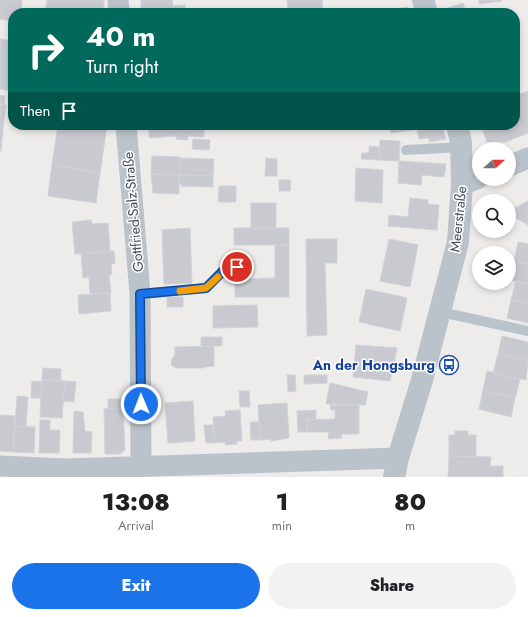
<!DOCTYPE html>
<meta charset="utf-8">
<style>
:root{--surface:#fff;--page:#f2f2f2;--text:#202124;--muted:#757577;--accent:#1a73e8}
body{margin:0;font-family:Jost,sans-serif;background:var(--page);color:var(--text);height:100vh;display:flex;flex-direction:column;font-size:15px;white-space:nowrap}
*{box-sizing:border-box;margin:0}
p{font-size:13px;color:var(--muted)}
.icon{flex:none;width:22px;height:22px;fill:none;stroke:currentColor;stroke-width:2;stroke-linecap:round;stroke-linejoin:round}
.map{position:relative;height:477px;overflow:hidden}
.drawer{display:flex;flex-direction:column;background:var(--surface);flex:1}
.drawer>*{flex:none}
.banner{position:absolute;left:8px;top:8px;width:512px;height:122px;border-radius:16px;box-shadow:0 2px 6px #0003;background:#00695c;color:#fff;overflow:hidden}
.needle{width:26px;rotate:69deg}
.buttons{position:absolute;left:472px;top:142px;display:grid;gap:8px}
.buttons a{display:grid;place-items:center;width:44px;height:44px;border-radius:50%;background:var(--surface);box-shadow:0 2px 6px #0003;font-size:20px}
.pin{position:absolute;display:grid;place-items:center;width:34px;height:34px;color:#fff;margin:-17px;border:2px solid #fff;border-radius:50%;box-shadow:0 1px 4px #0007}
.me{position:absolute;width:44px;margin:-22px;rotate:359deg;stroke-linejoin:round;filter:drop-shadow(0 0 3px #0008)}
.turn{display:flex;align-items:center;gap:14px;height:84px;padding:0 12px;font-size:18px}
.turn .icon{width:52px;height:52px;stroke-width:2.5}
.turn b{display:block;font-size:28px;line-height:34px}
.then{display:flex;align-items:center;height:38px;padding:0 12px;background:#0003;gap:8px;font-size:15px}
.eta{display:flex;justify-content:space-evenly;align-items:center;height:68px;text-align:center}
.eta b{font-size:24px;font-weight:800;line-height:28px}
.cta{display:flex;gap:8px;margin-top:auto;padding:8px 12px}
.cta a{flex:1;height:46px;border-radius:24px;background:var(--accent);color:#fff;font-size:16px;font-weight:800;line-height:46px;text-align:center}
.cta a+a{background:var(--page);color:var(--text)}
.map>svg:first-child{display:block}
.building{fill:#c8cad0;stroke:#cfd2d7}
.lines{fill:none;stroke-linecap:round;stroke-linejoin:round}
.service{stroke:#bac3ca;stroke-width:10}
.minor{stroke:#bac3ca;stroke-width:21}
.tertiary{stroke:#bac3ca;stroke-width:22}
.route-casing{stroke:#114b97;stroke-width:10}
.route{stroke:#1a73e8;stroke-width:7}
.slow{stroke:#f59e0b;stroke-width:7}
.labels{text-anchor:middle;stroke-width:3;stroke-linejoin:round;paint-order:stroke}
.street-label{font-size:14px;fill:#454f57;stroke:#fff}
.transit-label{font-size:14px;font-weight:bold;fill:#164399;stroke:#fff;text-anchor:end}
</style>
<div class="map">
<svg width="528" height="477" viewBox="0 0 528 477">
<rect width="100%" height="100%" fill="#eeebeb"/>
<path class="building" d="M 0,0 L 22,0 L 21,13 L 13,13 L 13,21 L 0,19 Z
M 47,0 L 104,0 L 103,13 L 45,13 Z
M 141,0 L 172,0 L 173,6 L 185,5 L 185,13 L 141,13 Z
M 287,0 L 322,0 L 323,13 L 288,13 Z
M 479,0 L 502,0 L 502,1 L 479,4 Z
M 463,3 L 466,13 L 443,13 L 442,10 Z
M 407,7 L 408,13 L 382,13 L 382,12 Z
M 0,39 L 13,41 L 13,91 L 0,89 Z
M 528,91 L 528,133 L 506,142 L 487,142 L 481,125 L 515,125 L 515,96 Z
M 0,95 L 5,96 L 4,105 L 0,104 Z
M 0,104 L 6,105 L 3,128 L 0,128 Z
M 58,125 L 107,125 L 100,173 L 52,165 Z
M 149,125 L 204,125 L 204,137 L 188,136 L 188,140 L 176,139 L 176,136 L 149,138 Z
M 390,125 L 441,125 L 446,139 L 429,142 L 429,138 L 419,139 L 417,129 L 391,133 Z
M 0,128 L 3,128 L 1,151 L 0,151 Z
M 193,139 L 210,140 L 209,150 L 192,149 Z
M 380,140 L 400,141 L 399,161 L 379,160 Z
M 369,146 L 380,147 L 379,160 L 361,159 L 362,153 L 369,153 Z
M 152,156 L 180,157 L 179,175 L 151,174 Z
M 180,158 L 214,159 L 213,176 L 179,175 Z
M 266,158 L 277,159 L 277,176 L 265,176 Z
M 399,161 L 446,164 L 444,177 L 422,175 L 421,185 L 398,183 Z
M 52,165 L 100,173 L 96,203 L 48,196 Z
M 356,168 L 383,170 L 382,203 L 355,201 Z
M 151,174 L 179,175 L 179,194 L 153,193 Z
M 179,175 L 213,176 L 213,187 L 181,186 L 181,183 L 179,183 Z
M 279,180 L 291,180 L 290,191 L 279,191 Z
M 219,186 L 236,186 L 236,202 L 218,202 Z
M 410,198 L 428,200 L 428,204 L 439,205 L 437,230 L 388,226 L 389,215 L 408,217 Z
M 528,201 L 528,225 L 509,214 L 511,210 Z
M 251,203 L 276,203 L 276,229 L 251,229 Z
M 91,220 L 92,224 L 108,223 L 110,252 L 75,254 L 72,222 Z
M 190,228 L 192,283 L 164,284 L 162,230 Z
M 234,228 L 289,228 L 289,245 L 234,245 Z
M 306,239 L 337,239 L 337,263 L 325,263 L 327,335 L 307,336 Z
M 389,239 L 418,245 L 410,287 L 380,281 Z
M 518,242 L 528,244 L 528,264 L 514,261 Z
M 275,245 L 289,245 L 289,297 L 235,297 L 235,279 L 275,278 Z
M 114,251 L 115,263 L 111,264 L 112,275 L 109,275 L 111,293 L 90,294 L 89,277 L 83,278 L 81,254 Z
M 514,261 L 528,264 L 528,284 L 510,280 Z
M 516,281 L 528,284 L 528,303 L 511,300 Z
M 366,289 L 407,298 L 400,331 L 359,322 Z
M 110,293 L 111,311 L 79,314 L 78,295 Z
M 167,297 L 183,297 L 183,307 L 167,307 Z
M 511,300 L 528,303 L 528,323 L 507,318 Z
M 257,305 L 258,327 L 213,328 L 213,306 Z
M 502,336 L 528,342 L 528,361 L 498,354 Z
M 201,337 L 222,337 L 222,346 L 201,346 Z
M 356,345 L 397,348 L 390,381 L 353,377 Z
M 214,346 L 214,366 L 205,367 L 203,368 L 176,368 L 171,365 L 172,359 L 175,355 L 175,347 Z
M 498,354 L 528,361 L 526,380 L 493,373 Z
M 43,368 L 61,369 L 61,381 L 42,380 Z
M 487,371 L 520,379 L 515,398 L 483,390 Z
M 287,375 L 295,375 L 296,391 L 288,392 Z
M 304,375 L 327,375 L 327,383 L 304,384 Z
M 42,380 L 65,381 L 62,418 L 40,417 Z
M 32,381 L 42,382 L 41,398 L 31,398 Z
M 65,381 L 76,382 L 74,402 L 63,401 Z
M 330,383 L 368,392 L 365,405 L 326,404 Z
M 483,390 L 515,398 L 511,417 L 479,409 Z
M 239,391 L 249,391 L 250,407 L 240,407 Z
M 17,396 L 28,397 L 26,427 L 15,426 Z
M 108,399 L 123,399 L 123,408 L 108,409 Z
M 193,401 L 195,441 L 168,443 L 165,403 Z
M 287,403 L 289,438 L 271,441 L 271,439 L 260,440 L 258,405 Z
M 330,405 L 359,405 L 359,434 L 341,434 L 342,438 L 328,439 L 329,432 L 307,432 L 307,420 L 335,419 L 335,410 L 331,410 Z
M 123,408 L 125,450 L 120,454 L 105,454 L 104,409 Z
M 240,410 L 242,441 L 237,441 L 237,444 L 225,445 L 225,442 L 215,443 L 213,417 L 226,416 L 225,411 Z
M 316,410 L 316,419 L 307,420 L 307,432 L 298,432 L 297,411 Z
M 74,411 L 83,412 L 85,431 L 92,432 L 91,453 L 73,453 Z
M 0,415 L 15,416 L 13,452 L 0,451 Z
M 40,420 L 50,420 L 50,430 L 60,430 L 59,453 L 39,453 Z
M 250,422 L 259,422 L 260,440 L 251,440 Z
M 204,425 L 213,425 L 215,443 L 206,443 Z
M 15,426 L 35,427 L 34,453 L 13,452 Z
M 455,431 L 468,431 L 468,435 L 476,435 L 476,457 L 449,456 L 449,435 L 455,435 Z
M 449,456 L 491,457 L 490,466 L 503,466 L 503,477 L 448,477 Z"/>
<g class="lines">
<path class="service" d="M 406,150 L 461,147
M 140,294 L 206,288 L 223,271 L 237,267
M 441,312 L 528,331"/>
<path class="minor" d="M 118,0 L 119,13
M 126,125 L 140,294 L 141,467
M 509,166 L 528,158
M 462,185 L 479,178
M 0,466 L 66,469 L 398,458"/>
<path class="tertiary" d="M 423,0 L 427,13
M 394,477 L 398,458 L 422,380 L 458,242 L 462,185 L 461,142 L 457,125"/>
</g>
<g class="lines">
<defs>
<path id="route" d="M 141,404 L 140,294 L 206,288 L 223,271 L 237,267"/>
</defs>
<use href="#route" class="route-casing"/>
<use href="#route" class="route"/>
<path class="slow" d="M 180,291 L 206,288 L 218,277"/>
</g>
<defs>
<symbol id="bus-ring" viewBox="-11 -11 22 22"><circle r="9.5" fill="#fff" stroke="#1a4fb4" stroke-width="1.5"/><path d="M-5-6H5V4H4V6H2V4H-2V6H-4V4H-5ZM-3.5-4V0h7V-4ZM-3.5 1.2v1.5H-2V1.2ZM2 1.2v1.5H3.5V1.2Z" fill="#1a4fb4"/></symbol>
</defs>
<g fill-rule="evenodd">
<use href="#bus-ring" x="438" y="354" width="22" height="22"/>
</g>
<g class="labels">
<g class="street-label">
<text transform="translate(133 212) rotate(-95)" y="5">Gottfried-Salz-Straße</text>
<text transform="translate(458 219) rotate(-84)" y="5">Meerstraße</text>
</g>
<g class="transit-label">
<text x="435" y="370">An der Hongsburg</text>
</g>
</g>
</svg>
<div class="buttons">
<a><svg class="needle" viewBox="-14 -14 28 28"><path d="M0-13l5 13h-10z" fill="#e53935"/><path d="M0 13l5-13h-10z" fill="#757577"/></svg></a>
<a><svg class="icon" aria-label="search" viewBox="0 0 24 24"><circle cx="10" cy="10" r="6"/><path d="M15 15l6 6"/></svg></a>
<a><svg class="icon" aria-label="layers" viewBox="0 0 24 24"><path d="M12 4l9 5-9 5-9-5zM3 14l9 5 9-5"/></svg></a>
</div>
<div class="pin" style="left:237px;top:267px;background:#d93025"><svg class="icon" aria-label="arrive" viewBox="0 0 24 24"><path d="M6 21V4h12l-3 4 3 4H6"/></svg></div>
<svg class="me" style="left:141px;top:404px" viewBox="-20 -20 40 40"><circle r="17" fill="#1a73e8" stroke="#fff" stroke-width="3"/><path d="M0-11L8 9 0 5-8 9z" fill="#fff"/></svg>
<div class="banner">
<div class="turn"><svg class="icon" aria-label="right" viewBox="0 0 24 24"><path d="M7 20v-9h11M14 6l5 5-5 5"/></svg><div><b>40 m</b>Turn right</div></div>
<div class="then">Then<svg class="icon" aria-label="arrive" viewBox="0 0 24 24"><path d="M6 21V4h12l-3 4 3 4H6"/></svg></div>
</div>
</div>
<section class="drawer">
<div class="eta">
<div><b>13:08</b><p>Arrival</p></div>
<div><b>1</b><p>min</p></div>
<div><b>80</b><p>m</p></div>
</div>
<div class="cta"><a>Exit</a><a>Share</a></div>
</section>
